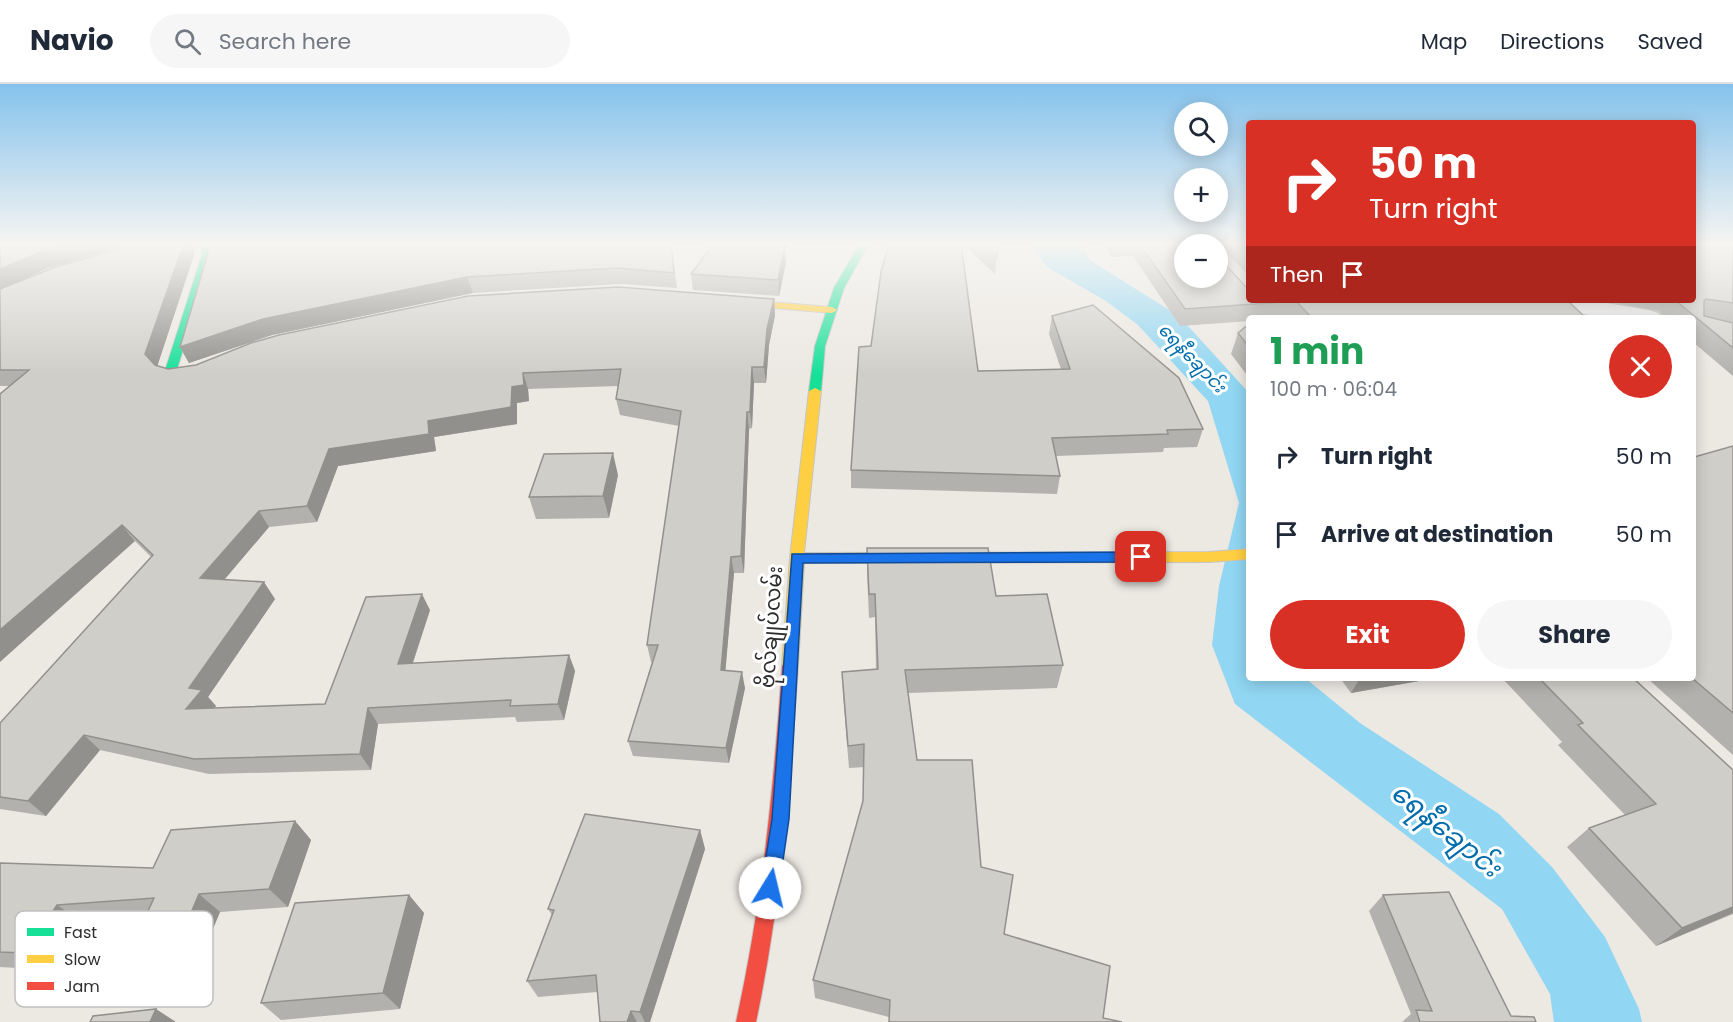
<!DOCTYPE html>
<meta charset="utf-8">
<style>
:root{--surface:#fff;--page:#f6f6f7;--text:#1f2937;--muted:#747a83;--line:#e0e1e3;--accent:#d93025}
body{margin:0;font-family:Poppins,"Noto Sans Myanmar",sans-serif;background:var(--page);color:var(--text);height:100vh;display:flex;flex-direction:column;font-size:22px;white-space:nowrap}
*{box-sizing:border-box;margin:0}
p{font-size:20px;color:var(--muted)}
.icon{flex:none;width:33px;height:33px;fill:none;stroke:currentColor;stroke-width:2;stroke-linecap:round;stroke-linejoin:round}
.map{position:relative;flex:1;overflow:hidden}
.details{position:absolute;left:1246px;top:231px;width:450px;height:366px;display:flex;flex-direction:column;background:var(--surface);border-radius:6px;box-shadow:0 3px 15px #0003}
.details>*{flex:none}
.top-card{position:absolute;left:1246px;top:36px;width:450px;height:183px;border-radius:6px;box-shadow:0 3px 15px #0003;background:#d93025;color:#fff;overflow:hidden}
.fabs{position:absolute;left:1174px;top:18px;display:grid;gap:12px}
.fabs a{display:grid;place-items:center;width:54px;height:54px;border-radius:50%;background:var(--surface);box-shadow:0 3px 15px #0003;font-size:30px}
.pin{position:absolute;display:grid;place-items:center;width:51px;height:51px;color:#fff;margin:-26px;border-radius:12px;box-shadow:0 3px 9px #0006}
.me{position:absolute;width:66px;margin:-33px;rotate:9deg;stroke-linejoin:round;filter:drop-shadow(0 0 4px #0008)}
.turn{display:flex;align-items:center;gap:21px;height:126px;padding:0 24px;font-size:27px}
.turn .icon{width:78px;height:78px;stroke-width:2.5}
.turn b{display:block;font-size:42px;line-height:51px}
.then{display:flex;align-items:center;height:57px;padding:0 24px;background:#0003;gap:12px;font-size:22px}
.round{display:grid;place-items:center;flex:none;width:63px;height:63px;border-radius:32px;background:var(--page)}
.summary{display:flex;align-items:center;justify-content:space-between;height:102px;padding:0 24px}
h1{font-size:36px;font-weight:700;line-height:45px;color:#1e9e55}
.action{display:flex;gap:12px;margin-top:auto;padding:12px 24px}
.action a{flex:1;height:69px;border-radius:36px;background:var(--accent);color:#fff;font-size:24px;font-weight:700;line-height:69px;text-align:center}
.action a+a{background:var(--page);color:var(--text)}
ul{padding:0;list-style:none}
li{display:flex;align-items:center;gap:18px;height:78px;padding:0 24px}
li div{flex:1}
li b{display:block;font-size:22px}
li em{font-style:normal}
header{display:flex;align-items:center;gap:36px;box-sizing:border-box;height:84px;padding:0 30px;background:var(--surface);border-bottom:2px solid var(--line)}
header strong{font-size:28px}
nav{display:flex;gap:33px;margin-inline-start:auto;font-size:21px}
.search{width:420px;height:54px;background:var(--page);display:flex;align-items:center;gap:15px;box-sizing:border-box;padding:0 21px;border-radius:33px;color:var(--muted);font-size:22px}
.map>svg:first-child{display:block}
.water{fill:#91d6f2}
.lines{fill:none;stroke-linecap:round;stroke-linejoin:round}
.street-casing{stroke:#c5c4c3;stroke-width:3}
.fast-casing{stroke:#c5c4c3;stroke-width:2}
.slow-casing{stroke:#c5c4c3;stroke-width:2}
.jam-casing{stroke:#c5c4c3;stroke-width:2}
.street{fill:#fcfcfb;fill-rule:evenodd}
.fast{fill:#16e098;fill-rule:evenodd}
.slow{fill:#ffcf43;fill-rule:evenodd}
.jam{fill:#f24e42;fill-rule:evenodd}
.wall{fill:#b3b1ad}
.shaded-wall{fill:#92908d}
.building{fill:#d0cec9;stroke:#92908d;stroke-width:1.5;fill-rule:evenodd}
.route{fill:#1a73e8;stroke:#114b97;stroke-width:1.5}
.labels{text-anchor:middle;stroke-width:6;stroke-linejoin:round;paint-order:stroke}
.far-water-label{font-size:18px;font-style:italic;fill:#026dac;stroke:#fff}
.street-label{font-size:21px;fill:#2d2d2d;stroke:#fff}
.near-water-label{font-size:27px;font-style:italic;fill:#026dac;stroke:#fff}
.key{fill:#fff;stroke:#c0c0c0;stroke-width:1.5}
.key-label{font-size:16px;fill:#2d2d2d}
</style>
<header>
<strong>Navio</strong>
<div class="search"><svg class="icon" aria-label="search" viewBox="0 0 24 24"><circle cx="10" cy="10" r="6"/><path d="M15 15l6 6"/></svg>Search here</div>
<nav><a>Map</a><a>Directions</a><a>Saved</a></nav>
</header>
<div class="map">
<svg width="1733" height="938" viewBox="0 0 1733 938">
<rect width="100%" height="100%" fill="#ece8e2"/>
<path class="water" d="M 1030,159 L 1080,159 L 1091,177 L 1179,232 L 1249,309 L 1250,594 L 1305,594 L 1360,639 L 1499,730 L 1552,783 L 1605,853 L 1639,925 L 1642,938 L 1554,938 L 1550,910 L 1502,825 L 1235,620 L 1212,561 L 1219,502 L 1239,419 L 1208,317 L 1138,241 L 1106,217 L 1047,183 Z"/>
<g class="lines">
<defs>
<path id="street" d="M 1533,216 L 1588,216 L 1649,226 L 1658,229 L 1662,234 L 1606,234 L 1545,223 L 1536,221 Z"/>
<path id="fast" d="M 201,159 L 211,159 L 212,171 L 177,285 L 185,288 L 210,281 L 215,284 L 214,286 L 185,294 L 165,287 L 202,171 Z
M 860,159 L 869,159 L 844,204 L 825,262 L 821,307 L 819,309 L 811,309 L 809,307 L 815,262 L 834,204 Z"/>
<path id="slow" d="M 729,215 L 832,223 L 837,226 L 832,229 L 725,220 L 725,216 Z
M 815,304 L 821,307 L 804,469 L 1209,468 L 1250,465 L 1250,475 L 1209,478 L 804,479 L 798,582 L 795,586 L 790,588 L 785,586 L 782,582 L 790,474 L 809,307 Z"/>
<path id="jam" d="M 790,576 L 795,578 L 798,582 C 790,702 781,820 756,938 L 736,938 C 762,821 774,702 782,582 L 785,578 Z"/>
</defs>
<use href="#street" class="street-casing"/>
<use href="#fast" class="fast-casing"/>
<use href="#slow" class="slow-casing"/>
<use href="#jam" class="jam-casing"/>
<use href="#street" class="street"/>
<use href="#fast" class="fast"/>
<use href="#slow" class="slow"/>
<use href="#jam" class="jam"/>
</g>
<path class="wall" d="M 0,159 L 134,159 L 48,184 L 3,204 L 140,159 L 193,159 L 194,171 L 157,282 L 168,285 L 774,215 L 775,231 L 769,261 L 766,299 L 754,299 L 752,344 L 749,345 L 744,489 L 734,489 L 725,587 L 745,604 L 729,679 L 633,672 L 628,657 L 652,578 L 651,578 L 647,561 L 679,342 L 620,331 L 616,315 L 618,302 L 528,305 L 529,317 L 517,319 L 517,340 L 434,353 L 436,367 L 338,382 L 317,438 L 269,443 L 225,495 L 275,515 L 208,613 L 216,622 L 214,624 L 325,620 L 430,526 L 413,579 L 569,571 L 575,587 L 564,636 L 517,638 L 515,633 L 378,640 L 371,686 L 209,690 L 100,666 L 46,732 L 0,725 L 0,639 L 151,473 L 135,457 L 10,302 L 0,302 Z
M 211,159 L 671,159 L 677,204 L 621,200 L 473,209 L 272,251 L 189,279 L 180,263 Z
M 714,159 L 789,159 L 785,166 L 786,178 L 779,212 L 693,206 L 691,190 Z
M 962,159 L 998,159 L 995,190 Z
M 1105,159 L 1250,159 L 1250,193 L 1228,170 L 1221,169 L 1221,176 L 1250,216 L 1567,216 L 1586,234 L 1250,234 L 1250,237 L 1180,242 L 1133,172 L 1111,173 Z
M 1733,159 L 1733,292 L 1694,259 L 1694,234 L 1664,234 L 1659,227 L 1600,216 L 1694,216 Z
M 1052,232 L 1203,345 L 1197,363 L 1164,364 L 1163,368 L 1056,372 L 1060,392 L 1057,410 L 851,404 L 851,386 L 871,262 L 978,287 L 1061,285 L 1049,250 Z
M 1250,239 L 1250,295 L 1231,270 L 1238,249 Z
M 1733,362 L 1733,671 L 1647,594 L 1694,594 Z
M 618,391 L 609,434 L 536,435 L 529,413 Z
M 867,464 L 996,512 L 1063,581 L 1057,604 L 908,609 L 889,933 L 815,914 L 813,896 L 863,717 L 864,683 L 849,684 L 843,611 L 842,588 L 876,586 L 875,533 L 869,534 L 867,488 Z
M 1340,594 L 1436,594 L 1351,609 Z
M 1502,594 L 1633,594 L 1733,686 L 1733,830 L 1656,862 L 1567,763 L 1589,744 L 1625,731 L 1558,661 L 1562,658 Z
M 295,737 L 311,756 L 288,823 L 220,828 L 193,892 L 149,890 L 126,874 L 144,834 L 82,838 L 52,886 L 0,883 L 0,779 L 153,784 Z
M 700,746 L 705,765 L 650,938 L 600,938 L 597,908 L 538,913 L 527,897 L 552,831 L 548,825 Z
M 409,811 L 424,829 L 400,925 L 281,936 L 261,919 Z
M 1383,811 L 1511,932 L 1536,938 L 1402,938 L 1411,930 L 1369,827 Z"/>
<path class="shaded-wall" d="M 71,159 L 134,159 L 48,184 L 0,206 L 0,185 L 38,169 Z
M 184,159 L 193,159 L 194,171 L 156,286 L 145,270 Z
M 778,159 L 789,159 L 785,166 L 786,178 L 779,212 L 777,162 Z
M 467,193 L 473,209 L 272,251 L 189,279 L 180,263 L 263,235 Z
M 774,215 L 775,231 L 769,261 L 766,299 L 764,283 L 767,245 Z
M 752,283 L 754,299 L 752,344 L 750,328 Z
M 523,289 L 528,305 L 529,317 L 517,319 L 517,340 L 434,353 L 436,367 L 338,382 L 317,438 L 307,422 L 329,365 L 428,337 L 512,303 Z
M 747,328 L 749,345 L 744,489 L 741,472 Z
M 613,369 L 618,391 L 609,434 L 603,412 Z
M 259,427 L 269,443 L 212,510 L 200,494 Z
M 122,441 L 135,457 L 0,578 L 0,546 Z
M 731,473 L 734,489 L 724,603 L 721,586 Z
M 264,498 L 275,515 L 208,613 L 216,622 L 200,641 L 186,625 L 189,604 Z
M 422,510 L 430,526 L 407,596 L 398,580 Z
M 569,571 L 575,587 L 564,636 L 558,620 Z
M 742,588 L 745,604 L 729,679 L 726,664 Z
M 1360,594 L 1436,594 L 1351,609 Z
M 368,624 L 378,640 L 371,686 L 360,670 Z
M 84,651 L 100,666 L 46,732 L 28,717 Z
M 295,737 L 311,756 L 288,823 L 269,805 Z
M 700,746 L 705,765 L 650,938 L 645,938 L 640,928 Z
M 199,810 L 220,828 L 193,892 L 171,876 Z
M 409,811 L 424,829 L 400,925 L 383,909 Z
M 57,821 L 82,838 L 52,886 L 25,869 Z
M 1733,823 L 1733,829 L 1656,862 L 1682,844 Z
M 156,925 L 176,938 L 150,938 Z
M 631,927 L 637,938 L 627,938 Z"/>
<path class="building" d="M 0,159 L 71,159 L 38,169 L 0,185 Z
M 140,159 L 184,159 L 145,270 L 155,281 L 168,285 L 196,281 L 251,259 L 279,251 L 468,212 L 618,203 L 774,215 L 767,245 L 764,283 L 752,283 L 750,328 L 747,328 L 741,472 L 731,473 L 721,586 L 742,588 L 726,664 L 628,657 L 658,561 L 647,561 L 681,327 L 616,315 L 621,285 L 523,289 L 524,301 L 512,303 L 511,323 L 428,337 L 429,350 L 329,365 L 307,422 L 259,427 L 200,494 L 264,498 L 189,604 L 202,606 L 186,625 L 325,620 L 366,513 L 422,510 L 398,580 L 569,571 L 558,620 L 510,622 L 511,616 L 368,624 L 360,670 L 194,675 L 84,651 L 28,717 L 0,713 L 0,639 L 153,471 L 122,441 L 0,546 L 0,310 L 29,286 L 0,286 L 0,205 L 55,183 Z
M 211,159 L 671,159 L 674,189 L 618,184 L 467,193 L 263,235 L 180,263 Z
M 714,159 L 778,159 L 777,162 L 785,162 L 778,196 L 691,190 Z
M 889,159 L 961,159 L 978,287 L 1070,285 L 1052,232 L 1093,221 L 1179,294 L 1203,345 L 1167,346 L 1168,350 L 1052,354 L 1060,392 L 851,386 L 859,263 L 871,262 L 881,188 Z
M 982,159 L 998,159 L 997,173 Z
M 1139,159 L 1221,159 L 1221,176 L 1245,202 L 1249,204 L 1250,216 L 1567,216 L 1586,234 L 1312,234 L 1296,217 L 1185,225 ZM 1185,160 L 1218,160 L 1218,194 L 1185,194 Z
M 1237,159 L 1250,159 L 1250,172 Z
M 1694,159 L 1733,159 L 1733,219 L 1706,215 L 1704,217 L 1704,232 L 1733,239 L 1733,264 L 1675,216 L 1694,216 Z
M 1250,239 L 1250,264 L 1238,249 Z
M 1733,362 L 1733,629 L 1692,594 L 1694,594 L 1694,373 Z
M 613,369 L 603,412 L 529,413 L 544,370 Z
M 867,464 L 988,464 L 996,512 L 1047,510 L 1063,581 L 905,586 L 917,676 L 972,676 L 981,783 L 1013,791 L 1004,850 L 1110,882 L 1103,934 L 1122,938 L 889,938 L 890,916 L 813,896 L 863,717 L 864,660 L 848,662 L 842,588 L 878,585 L 875,510 L 869,510 Z
M 1539,594 L 1633,594 L 1733,686 L 1733,823 L 1682,844 L 1589,744 L 1656,720 L 1578,641 L 1583,639 Z
M 585,730 L 700,746 L 640,928 L 631,927 L 627,938 L 600,938 L 596,891 L 527,897 L 554,826 L 548,825 Z
M 295,737 L 269,805 L 199,810 L 171,876 L 126,874 L 154,814 L 57,821 L 25,869 L 0,868 L 0,779 L 153,784 L 171,746 Z
M 1449,808 L 1511,932 L 1534,933 L 1536,938 L 1420,938 L 1416,926 L 1432,927 L 1383,811 Z
M 409,811 L 383,909 L 261,919 L 295,819 Z
M 156,925 L 150,938 L 90,938 L 93,932 Z"/>
<linearGradient id="sky" x2="0" y2="1"><stop stop-color="#85c2ec"/><stop offset="0.55" stop-color="#f6f5f2"/><stop offset="1" stop-color="#f6f5f2" stop-opacity="0"/></linearGradient>
<rect width="1733" height="291" fill="url(#sky)"/>
<path class="route" d="M 1141,468 L 1147,473 L 1141,478 L 803,479 L 789,735 L 779,804 L 776,810 L 770,813 L 763,810 L 761,804 L 772,735 L 792,470 Z"/>
<g class="labels">
<g class="far-water-label">
<text transform="translate(1192 274) rotate(46)" y="6">ရေနီချောင်း</text>
</g>
<g class="street-label">
<text transform="translate(771 543) rotate(-86)" y="7">ဗိုလ်‌ချုပ်‌လမ်း</text>
</g>
<g class="near-water-label">
<text transform="translate(1446 746) rotate(39)" y="9">ရေနီချောင်း</text>
</g>
</g>
<rect x="15" y="827" width="198" height="96" rx="9" class="key"/>
<rect x="27" y="844" width="27" height="8" fill="#16e098"/>
<rect x="27" y="871" width="27" height="8" fill="#ffcf43"/>
<rect x="27" y="898" width="27" height="8" fill="#f24e42"/>
<g class="key-label">
<text x="64" y="854">Fast</text>
<text x="64" y="881">Slow</text>
<text x="64" y="908">Jam</text>
</g>
</svg>
<div class="fabs">
<a><svg class="icon" aria-label="search" viewBox="0 0 24 24"><circle cx="10" cy="10" r="6"/><path d="M15 15l6 6"/></svg></a>
<a>+</a>
<a>−</a>
</div>
<div class="pin" style="left:1141px;top:473px;background:#d93025"><svg class="icon" aria-label="arrive" viewBox="0 0 24 24"><path d="M6 21V4h12l-3 4 3 4H6"/></svg></div>
<svg class="me" style="left:770px;top:804px" viewBox="-20 -20 40 40"><circle r="19" fill="#fff"/><path d="M0-13L10 11 0 6-10 11z" fill="#1a73e8"/></svg>
<div class="top-card">
<div class="turn"><svg class="icon" aria-label="right" viewBox="0 0 24 24"><path d="M7 20v-9h11M14 6l5 5-5 5"/></svg><div><b>50 m</b>Turn right</div></div>
<div class="then">Then<svg class="icon" aria-label="arrive" viewBox="0 0 24 24"><path d="M6 21V4h12l-3 4 3 4H6"/></svg></div>
</div>
<section class="details">
<div class="summary"><div><h1>1 min</h1><p>100 m · 06:04</p></div><a class="round" style="background:#d93025;color:#fff"><svg class="icon" aria-label="close" viewBox="0 0 24 24"><path d="M6 6l12 12M18 6L6 18"/></svg></a></div>
<ul>
<li><svg class="icon" aria-label="right" viewBox="0 0 24 24"><path d="M7 20v-9h11M14 6l5 5-5 5"/></svg><div><b>Turn right</b></div><em>50 m</em></li>
<li><svg class="icon" aria-label="arrive" viewBox="0 0 24 24"><path d="M6 21V4h12l-3 4 3 4H6"/></svg><div><b>Arrive at destination</b></div><em>50 m</em></li>
</ul>
<div class="action"><a>Exit</a><a>Share</a></div>
</section>
</div>
